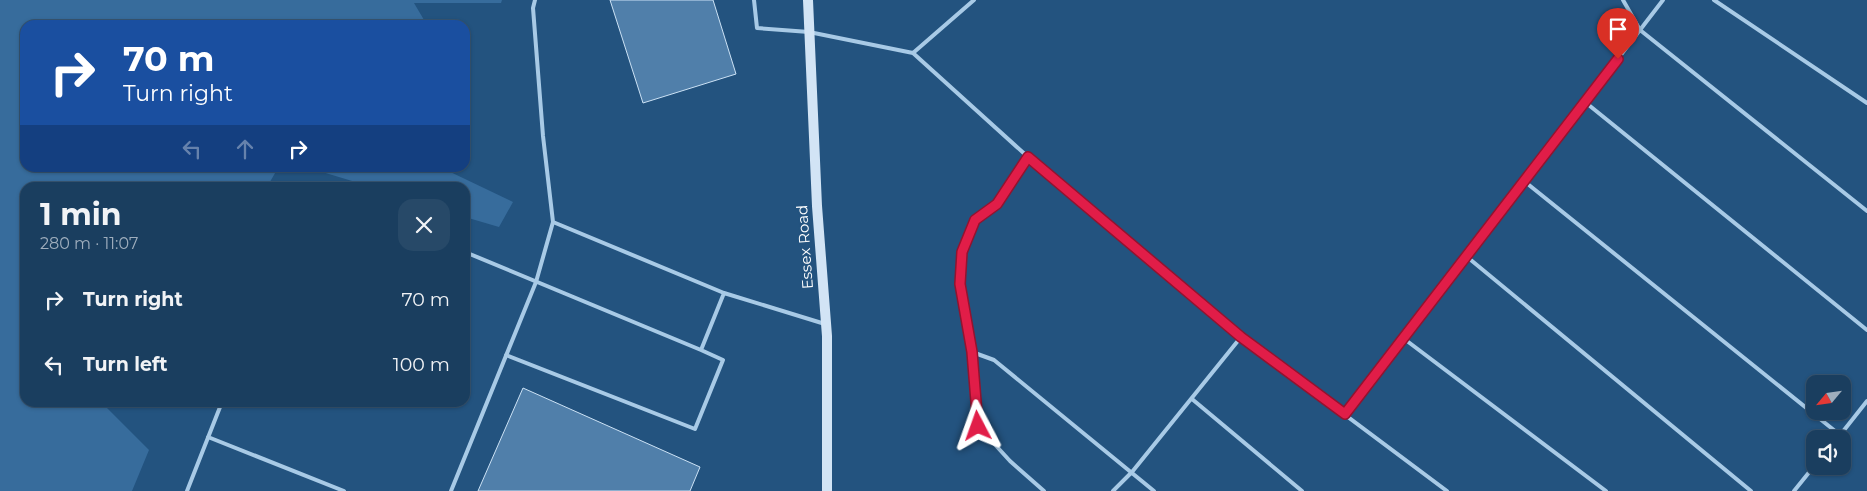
<!DOCTYPE html>
<meta charset="utf-8">
<style>
:root{--surface:#1a3e5f;--page:#274968;--text:#f1f3f6;--muted:#9faebd;--line:#385774}
body{margin:0;font-family:Montserrat,sans-serif;background:var(--page);color:var(--text);height:100vh;display:flex;flex-direction:column;font-size:19px;white-space:nowrap}
*{box-sizing:border-box;margin:0}
p{font-size:16px;color:var(--muted)}
.icon{flex:none;width:28px;height:28px;fill:none;stroke:currentColor;stroke-width:2;stroke-linecap:round;stroke-linejoin:round}
.map{position:relative;flex:1;overflow:hidden}
.drawer{position:absolute;left:20px;top:182px;width:450px;height:225px;display:flex;flex-direction:column;background:var(--surface);border-radius:15px;box-shadow:0 1px 4px #0004,0 0 0 1px var(--line)}
.drawer>*{flex:none}
.guide{position:absolute;left:20px;top:20px;width:450px;height:152px;border-radius:15px;box-shadow:0 1px 4px #0004,0 0 0 1px var(--line);background:#1a4fa0;color:#fff;overflow:hidden}
.needle{width:32px;rotate:241deg}
.fabs{position:absolute;left:1806px;top:375px;display:grid;gap:10px}
.fabs a{display:grid;place-items:center;width:45px;height:45px;border-radius:10px;background:var(--surface);box-shadow:0 1px 4px #0004,0 0 0 1px var(--line);font-size:25px}
.pin{position:absolute;display:grid;place-items:center;width:42px;height:42px;color:#fff;margin:-51px -21px;border-radius:50% 50% 50% 0;rotate:-45deg;box-shadow:0 0 5px #0007}
.pin .icon{rotate:45deg}
.me{position:absolute;width:55px;margin:-28px;rotate:356deg;stroke-linejoin:round;filter:drop-shadow(0 0 4px #0008)}
.turn{display:flex;align-items:center;gap:18px;height:105px;padding:0 20px;font-size:22px}
.turn .icon{width:65px;height:65px;stroke-width:2.5}
.turn b{display:block;font-size:35px;line-height:42px}
.lanes{display:flex;align-items:center;height:48px;padding:0 20px;background:#0003;justify-content:center;gap:25px;direction:ltr}
.lanes .off{opacity:.35}
.round{display:grid;place-items:center;flex:none;width:52px;height:52px;border-radius:15px;background:var(--page)}
.head{display:flex;align-items:center;justify-content:space-between;height:85px;padding:0 20px}
h1{font-size:30px;font-weight:700;line-height:38px}
ul{padding:0;list-style:none}
li{display:flex;align-items:center;gap:15px;height:65px;padding:0 20px}
li div{flex:1}
li b{display:block;font-size:19px}
li em{font-style:normal}
.map>svg:first-child{display:block}
.green{fill:#376c9c}
.building{fill:#507faa;stroke:#cce2f5}
.lines{fill:none;stroke-linecap:round;stroke-linejoin:round}
.lane{stroke:#a8cae6;stroke-width:4}
.secondary{stroke:#d2e4f5;stroke-width:10}
.route-casing{stroke:#92132f;stroke-width:12}
.route{stroke:#e11d48;stroke-width:9}
.labels{text-anchor:middle;stroke-width:4;stroke-linejoin:round;paint-order:stroke}
.street-label{font-size:15px;fill:#fff;stroke:#23537f}
</style>
<div class="map">
<svg width="1867" height="491" viewBox="0 0 1867 491">
<rect width="100%" height="100%" fill="#23537f"/>
<path class="green" d="M 0,0 L 502,0 L 501,3 L 414,3 L 427,25 L 25,25 L 25,168 L 278,168 L 267,187 L 25,188 L 25,314 L 21,319 L 25,324 L 25,402 L 102,403 L 149,450 L 132,491 L 0,491 Z
M 309,168 L 442,168 L 513,202 L 499,227 L 465,217 L 465,188 L 372,187 Z"/>
<path class="building" d="M 610,0 L 713,0 L 736,74 L 643,103 Z
M 523,388 L 700,467 L 690,491 L 478,491 Z"/>
<g class="lines">
<path class="lane" d="M 535,0 L 533,8 L 543,136 L 553,222 L 724,293
M 754,0 L 757,28 L 809,32 L 913,53 L 1028,157 L 1241,337 L 1447,491
M 1623,0 L 1640,30 L 1867,211
M 1714,0 L 1867,103
M 913,53 L 974,0
M 1585,102 L 1867,330
M 1028,157 L 997,204 L 975,221 L 962,252 L 960,284 L 972,352 L 978,426 L 1010,461 L 1044,491
M 1524,181 L 1840,435
M 307,188 L 310,188
M 465,252 L 701,350 L 724,293 L 825,324
M 1466,256 L 1751,491
M 1403,338 L 1606,491
M 972,352 L 994,360 L 1154,491
M 506,355 L 695,429 L 723,360 L 701,350
M 1192,399 L 1302,491
M 1345,414 L 1663,0
M 208,437 L 344,491
M 1837,439 L 1867,401
M 187,491 L 222,402
M 451,491 L 536,282 L 553,222
M 1113,491 L 1132,472 L 1241,337
M 1794,491 L 1815,465"/>
<path class="secondary" d="M 808,0 L 817,206 L 827,336 L 827,491"/>
</g>
<g class="lines">
<defs>
<path id="route" d="M 978,426 L 972,352 L 960,284 L 962,252 L 975,220 L 997,204 L 1028,157 L 1241,337 L 1345,414 L 1618,59"/>
</defs>
<use href="#route" class="route-casing"/>
<use href="#route" class="route"/>
</g>
<g class="labels">
<g class="street-label">
<text transform="translate(805 247) rotate(-94)" y="5">Essex Road</text>
</g>
</g>
</svg>
<div class="fabs">
<a><svg class="needle" viewBox="-14 -14 28 28"><path d="M0-13l5 13h-10z" fill="#e53935"/><path d="M0 13l5-13h-10z" fill="#9faebd"/></svg></a>
<a><svg class="icon" aria-label="sound" viewBox="0 0 24 24"><path d="M4 9h4l5-4v14l-5-4H4zM17 9q2 3 0 6"/></svg></a>
</div>
<div class="pin" style="left:1618px;top:59px;background:#d93025"><svg class="icon" aria-label="arrive" viewBox="0 0 24 24"><path d="M6 21V4h12l-3 4 3 4H6"/></svg></div>
<svg class="me" style="left:978px;top:426px" viewBox="-20 -20 40 40"><path d="M0-17L14 15 0 8-14 15z" fill="#e11d48" stroke="#fff" stroke-width="4"/></svg>
<div class="guide">
<div class="turn"><svg class="icon" aria-label="right" viewBox="0 0 24 24"><path d="M7 20v-9h11M14 6l5 5-5 5"/></svg><div><b>70 m</b>Turn right</div></div>
<div class="lanes"><svg class="icon off" aria-label="left" viewBox="0 0 24 24"><path d="M17 20v-9H6M10 6l-5 5 5 5"/></svg><svg class="icon off" aria-label="ahead" viewBox="0 0 24 24"><path d="M12 20V5M6 11l6-6 6 6"/></svg><svg class="icon" aria-label="right" viewBox="0 0 24 24"><path d="M7 20v-9h11M14 6l5 5-5 5"/></svg></div>
</div>
<section class="drawer">
<div class="head"><div><h1>1 min</h1><p>280 m · 11:07</p></div><a class="round"><svg class="icon" aria-label="close" viewBox="0 0 24 24"><path d="M6 6l12 12M18 6L6 18"/></svg></a></div>
<ul>
<li><svg class="icon" aria-label="right" viewBox="0 0 24 24"><path d="M7 20v-9h11M14 6l5 5-5 5"/></svg><div><b>Turn right</b></div><em>70 m</em></li>
<li><svg class="icon" aria-label="left" viewBox="0 0 24 24"><path d="M17 20v-9H6M10 6l-5 5 5 5"/></svg><div><b>Turn left</b></div><em>100 m</em></li>
</ul>
</section>
</div>
